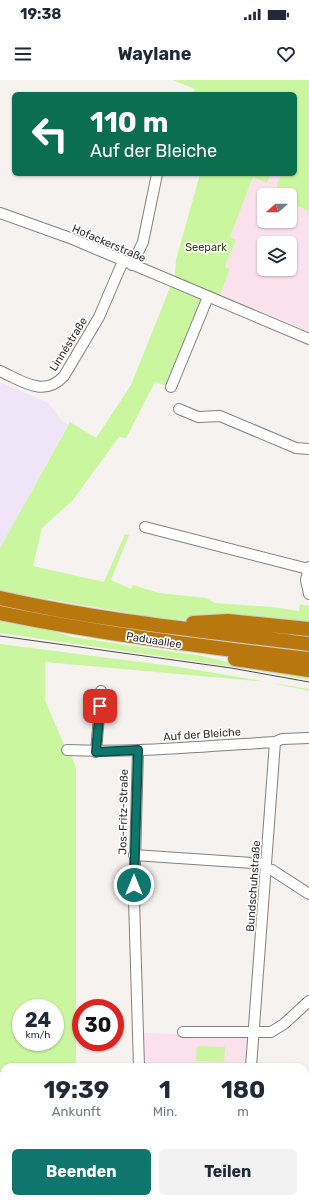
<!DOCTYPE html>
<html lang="de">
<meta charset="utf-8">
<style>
:root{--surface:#fff;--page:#f2f2f3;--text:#1f2937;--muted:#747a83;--accent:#0f766e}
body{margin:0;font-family:Rubik,sans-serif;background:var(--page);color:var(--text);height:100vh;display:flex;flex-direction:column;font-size:15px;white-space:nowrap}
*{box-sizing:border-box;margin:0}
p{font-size:13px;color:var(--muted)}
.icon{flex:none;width:22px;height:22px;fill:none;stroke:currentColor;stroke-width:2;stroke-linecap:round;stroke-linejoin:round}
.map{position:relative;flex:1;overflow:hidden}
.panel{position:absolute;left:0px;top:983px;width:309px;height:140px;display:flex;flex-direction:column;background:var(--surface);border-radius:12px 12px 0 0;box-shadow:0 1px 3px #0004}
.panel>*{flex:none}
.guide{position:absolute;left:12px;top:12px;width:285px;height:84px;border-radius:6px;box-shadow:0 1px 3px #0004;background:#0b6e4f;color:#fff;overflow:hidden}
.needle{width:26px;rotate:250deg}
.tools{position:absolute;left:257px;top:108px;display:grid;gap:8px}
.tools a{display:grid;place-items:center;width:40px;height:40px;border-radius:6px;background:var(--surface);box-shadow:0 1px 3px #0004;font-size:20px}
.speed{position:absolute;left:12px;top:919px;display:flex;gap:8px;font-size:20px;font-weight:700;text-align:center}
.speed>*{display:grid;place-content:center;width:52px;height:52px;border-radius:50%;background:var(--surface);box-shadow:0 1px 3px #0004;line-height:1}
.speed small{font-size:10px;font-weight:400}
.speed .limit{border:6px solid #d22;background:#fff;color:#111}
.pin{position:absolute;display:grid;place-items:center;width:34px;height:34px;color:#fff;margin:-17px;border-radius:8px;box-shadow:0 2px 6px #0006}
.me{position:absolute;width:44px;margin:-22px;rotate:0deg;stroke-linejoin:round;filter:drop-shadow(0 0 3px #0008)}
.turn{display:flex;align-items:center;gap:14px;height:84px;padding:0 12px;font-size:18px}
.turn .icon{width:52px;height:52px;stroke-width:2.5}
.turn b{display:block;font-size:28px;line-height:34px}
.eta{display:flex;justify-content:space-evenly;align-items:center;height:68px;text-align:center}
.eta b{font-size:24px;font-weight:700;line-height:28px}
.action{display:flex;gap:8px;margin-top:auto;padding:8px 12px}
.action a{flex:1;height:46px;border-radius:6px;background:var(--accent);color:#fff;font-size:16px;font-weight:700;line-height:46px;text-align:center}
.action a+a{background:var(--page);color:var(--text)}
.status{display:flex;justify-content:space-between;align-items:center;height:28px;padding:0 20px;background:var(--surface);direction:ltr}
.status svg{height:11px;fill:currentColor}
header{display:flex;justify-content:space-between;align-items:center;height:52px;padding:0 12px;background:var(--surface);font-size:18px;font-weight:700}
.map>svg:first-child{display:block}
.industrial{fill:#efe4f8}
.education{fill:#fae1ec;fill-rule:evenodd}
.green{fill:#caf6a0;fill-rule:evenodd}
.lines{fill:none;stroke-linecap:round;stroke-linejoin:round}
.minor-casing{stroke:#83817e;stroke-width:12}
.highway-casing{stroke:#cdcdcd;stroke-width:16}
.minor{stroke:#fff;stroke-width:10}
.highway{stroke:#b8780e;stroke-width:14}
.tram{stroke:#4c4a49;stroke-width:1}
.route-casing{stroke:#0a4d48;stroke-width:10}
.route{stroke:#0f766e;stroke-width:7}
.labels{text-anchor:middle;stroke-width:3.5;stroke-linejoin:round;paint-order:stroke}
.street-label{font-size:11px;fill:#302f2e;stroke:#fff}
.park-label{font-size:11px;fill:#2f4a08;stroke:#fff}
</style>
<div class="status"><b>19:38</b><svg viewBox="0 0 49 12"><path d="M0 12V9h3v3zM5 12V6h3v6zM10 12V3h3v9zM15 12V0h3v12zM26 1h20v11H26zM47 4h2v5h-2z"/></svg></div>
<header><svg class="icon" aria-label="menu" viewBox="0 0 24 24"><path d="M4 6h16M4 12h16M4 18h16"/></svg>Waylane<svg class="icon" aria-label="heart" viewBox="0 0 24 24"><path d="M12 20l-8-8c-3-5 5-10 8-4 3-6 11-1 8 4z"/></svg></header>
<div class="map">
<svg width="309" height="1123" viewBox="0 0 309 1123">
<rect width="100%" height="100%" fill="#f5f2f0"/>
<path class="industrial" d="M 0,302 L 48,323 L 62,341 L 68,344 L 0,468 Z"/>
<path class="education" d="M 270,94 L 281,94 L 277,105 L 277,115 L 264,115 L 264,141 L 290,141 L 290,123 L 309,131 L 309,251 L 220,215 L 230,189 L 225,187 L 236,160 L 230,157 L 253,97 L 267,103 ZM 264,163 L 290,163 L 290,189 L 264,189 Z
M 142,953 L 245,956 L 247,963 L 246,987 L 145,987 Z"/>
<path class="green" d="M 173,0 L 309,0 L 309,131 L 290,123 L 290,115 L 277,115 L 277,105 L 281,94 L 295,94 L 295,14 L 193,14 L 195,9 Z
M 200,94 L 270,94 L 267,103 L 253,97 L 230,157 L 236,160 L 225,187 L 230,189 L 220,215 L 207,210 L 203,224 L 169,307 L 155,302 L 126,358 L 119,357 L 72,421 L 42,448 L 33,486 L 104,502 L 125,454 L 129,455 L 111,500 L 131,509 L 133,505 L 159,513 L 206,518 L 215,523 L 272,527 L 299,531 L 300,524 L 309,526 L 309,544 L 164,539 L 0,511 L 0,468 L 70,342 L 96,358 L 131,305 L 175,195 L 176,180 Z
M 0,538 L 44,548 L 72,557 L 202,576 L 240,585 L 309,596 L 309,600 L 241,588 L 0,553 Z
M 0,564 L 179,587 L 309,609 L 309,611 L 268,602 L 45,582 L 45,620 L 65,667 L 66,675 L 71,675 L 76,688 L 76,987 L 4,987 L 4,996 L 0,996 ZM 21,928 L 55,928 L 55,962 L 21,962 Z
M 197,966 L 225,967 L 224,982 L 196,981 Z
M 4,1055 L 4,1119 L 28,1119 L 29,1123 L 0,1123 L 0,1056 Z"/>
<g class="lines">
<defs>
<path id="minor" d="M 0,133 L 70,158 L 309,259
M 132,185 L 143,162 L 157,94
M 0,291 C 22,301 44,318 64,296 L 99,237 L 123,181
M 171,307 L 208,217
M 179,329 L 198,337 L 220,336 L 296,368 L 309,369
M 145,447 L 308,489
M 309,487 L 306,500 L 309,514
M 67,670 C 136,673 206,666 275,662 L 282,659 L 309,658
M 138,670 L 134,819 L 139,987
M 96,672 L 101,611
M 134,775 L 266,784
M 266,789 L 272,790 L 309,814
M 183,952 L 271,952 L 284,944 L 309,921
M 251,987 L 275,662
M 305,1048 L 309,1051
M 118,1123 L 129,1119
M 178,1123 L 178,1119"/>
<path id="highway" d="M 0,518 C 102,541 206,551 309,564
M 0,533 C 102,554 205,567 309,579
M 193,543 L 228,541 L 309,549
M 235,579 L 309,590"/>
</defs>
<use href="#minor" class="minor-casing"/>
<use href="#highway" class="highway-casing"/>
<use href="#minor" class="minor"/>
<use href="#highway" class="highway"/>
<path class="tram" d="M 0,556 L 231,588 L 309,602"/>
</g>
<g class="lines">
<defs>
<path id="route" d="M 100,626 L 96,672 L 138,670 L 134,805"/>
</defs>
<use href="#route" class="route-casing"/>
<use href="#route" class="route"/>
</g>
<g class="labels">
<g class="street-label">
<text transform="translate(109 163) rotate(23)" y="4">Hofackerstraße</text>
<text transform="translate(68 264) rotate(-58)" y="4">Linnéstraße</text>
<text transform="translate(154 560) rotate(9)" y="4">Paduaallee</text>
<text transform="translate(202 654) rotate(-4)" y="4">Auf der Bleiche</text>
<text transform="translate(123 732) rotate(-89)" y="4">Jos-Fritz-Straße</text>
<text transform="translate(253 806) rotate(-86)" y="4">Bundschuhstraße</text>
</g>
<g class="park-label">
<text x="206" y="171">Seepark</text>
</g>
</g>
</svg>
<div class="tools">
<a><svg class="needle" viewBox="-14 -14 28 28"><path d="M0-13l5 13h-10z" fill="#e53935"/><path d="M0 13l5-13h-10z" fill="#747a83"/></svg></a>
<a><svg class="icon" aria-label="layers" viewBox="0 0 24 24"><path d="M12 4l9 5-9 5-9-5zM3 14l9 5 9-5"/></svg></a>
</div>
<div class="speed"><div>24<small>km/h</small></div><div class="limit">30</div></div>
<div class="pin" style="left:100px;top:626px;background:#d93025"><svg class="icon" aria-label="arrive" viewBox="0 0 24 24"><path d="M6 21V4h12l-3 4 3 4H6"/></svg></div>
<svg class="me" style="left:134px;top:805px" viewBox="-20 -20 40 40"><circle r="17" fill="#0f766e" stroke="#fff" stroke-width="3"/><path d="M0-11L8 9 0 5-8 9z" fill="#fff"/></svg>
<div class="guide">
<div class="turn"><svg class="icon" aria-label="left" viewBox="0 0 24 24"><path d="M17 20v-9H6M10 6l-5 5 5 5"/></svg><div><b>110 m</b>Auf der Bleiche</div></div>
</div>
<section class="panel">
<div class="eta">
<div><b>19:39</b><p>Ankunft</p></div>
<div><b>1</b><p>Min.</p></div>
<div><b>180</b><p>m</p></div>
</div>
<div class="action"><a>Beenden</a><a>Teilen</a></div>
</section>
</div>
